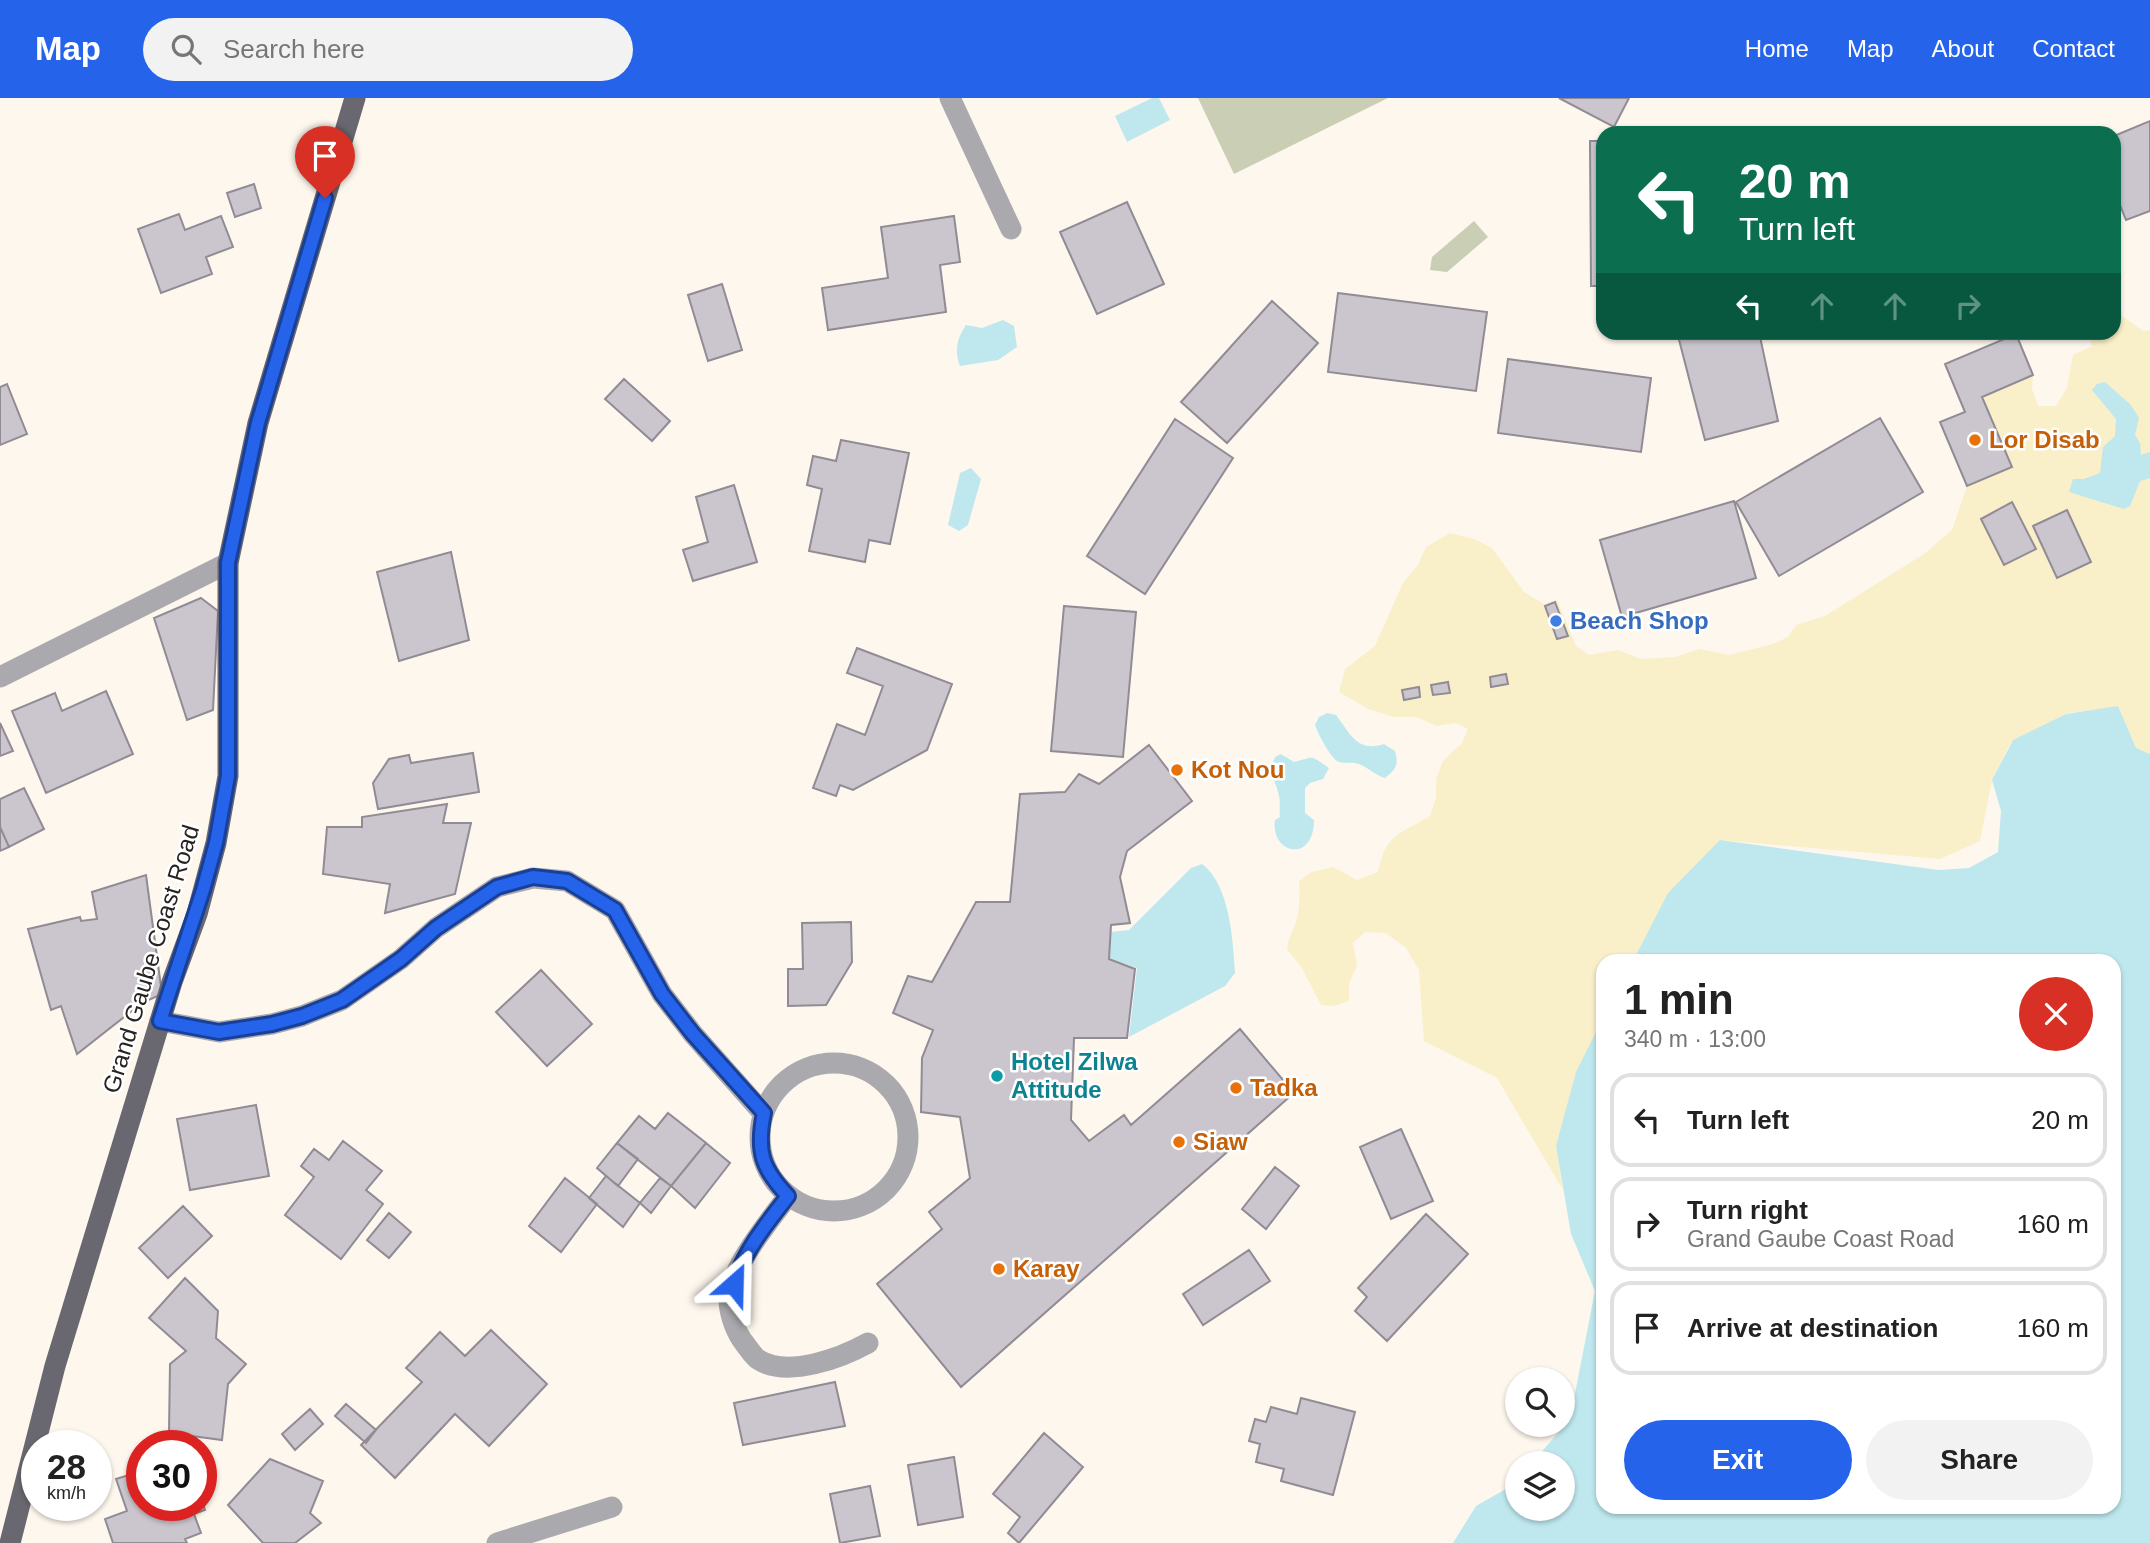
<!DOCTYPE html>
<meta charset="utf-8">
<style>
:root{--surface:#fff;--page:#f2f2f2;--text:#222;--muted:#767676;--line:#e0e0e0;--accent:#2563eb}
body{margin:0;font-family:Arial,sans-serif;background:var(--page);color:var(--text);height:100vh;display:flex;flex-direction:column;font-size:26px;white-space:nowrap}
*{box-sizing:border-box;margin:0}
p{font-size:23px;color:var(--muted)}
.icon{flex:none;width:38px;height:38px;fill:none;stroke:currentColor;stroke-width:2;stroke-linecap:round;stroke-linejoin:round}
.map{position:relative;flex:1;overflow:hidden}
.side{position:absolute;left:1596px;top:856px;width:525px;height:560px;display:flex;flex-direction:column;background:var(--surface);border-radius:21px;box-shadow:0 2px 5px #0004}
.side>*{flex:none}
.guide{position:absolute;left:1596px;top:28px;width:525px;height:214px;border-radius:21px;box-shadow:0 2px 5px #0004;background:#0b6e4f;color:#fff;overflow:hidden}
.controls{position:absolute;left:1505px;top:1269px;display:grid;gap:14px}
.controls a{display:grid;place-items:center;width:70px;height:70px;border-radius:50%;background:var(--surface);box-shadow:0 2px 5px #0004;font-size:35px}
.speed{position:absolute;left:21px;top:1332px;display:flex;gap:14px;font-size:35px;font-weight:700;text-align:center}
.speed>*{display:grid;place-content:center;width:91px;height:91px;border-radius:50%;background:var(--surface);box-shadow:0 2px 5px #0004;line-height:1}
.speed small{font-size:18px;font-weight:400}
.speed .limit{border:10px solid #d22;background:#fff;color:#111}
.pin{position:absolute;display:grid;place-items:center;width:60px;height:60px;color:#fff;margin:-72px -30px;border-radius:50% 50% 50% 0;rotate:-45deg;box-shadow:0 0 7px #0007}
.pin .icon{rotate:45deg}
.me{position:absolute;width:77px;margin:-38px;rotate:25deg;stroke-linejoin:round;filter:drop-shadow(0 0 5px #0008)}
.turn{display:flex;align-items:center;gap:24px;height:147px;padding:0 28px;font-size:32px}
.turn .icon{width:91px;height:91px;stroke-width:2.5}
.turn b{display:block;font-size:49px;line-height:60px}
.lanes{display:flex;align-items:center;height:66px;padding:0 28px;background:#0003;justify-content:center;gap:35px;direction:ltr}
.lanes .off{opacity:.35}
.round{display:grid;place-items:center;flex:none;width:74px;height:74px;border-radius:37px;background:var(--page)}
.overview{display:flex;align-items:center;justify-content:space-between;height:119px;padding:0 28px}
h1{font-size:42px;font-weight:700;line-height:52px}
.action{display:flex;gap:14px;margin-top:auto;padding:14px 28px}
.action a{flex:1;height:80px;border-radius:42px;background:var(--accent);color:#fff;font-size:28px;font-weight:700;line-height:80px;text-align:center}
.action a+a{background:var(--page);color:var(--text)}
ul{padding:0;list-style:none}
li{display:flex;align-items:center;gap:21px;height:94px;margin:0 14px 10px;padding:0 14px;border:4px solid var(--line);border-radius:21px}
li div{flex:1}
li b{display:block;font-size:26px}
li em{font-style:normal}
header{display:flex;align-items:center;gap:42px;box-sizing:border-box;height:98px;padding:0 35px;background:var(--accent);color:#fff}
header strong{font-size:33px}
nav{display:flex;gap:38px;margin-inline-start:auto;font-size:24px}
.search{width:490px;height:63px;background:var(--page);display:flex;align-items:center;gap:18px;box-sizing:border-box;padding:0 24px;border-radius:38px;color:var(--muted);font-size:26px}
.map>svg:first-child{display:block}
.green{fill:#c9ceb4}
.sand{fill:#f9efc9}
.water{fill:#bee8ee}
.building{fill:#cbc5ce;stroke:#908b94;stroke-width:2}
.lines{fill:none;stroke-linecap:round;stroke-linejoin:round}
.minor{stroke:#aaa9ad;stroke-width:21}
.major{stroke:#69676f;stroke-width:21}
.route-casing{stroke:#184099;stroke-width:18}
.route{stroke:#2563eb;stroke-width:12}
.food-dot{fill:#e8710a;stroke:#fff;stroke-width:2.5}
.shop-dot{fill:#3f7fe0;stroke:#fff;stroke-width:2.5}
.culture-dot{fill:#0f9aa8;stroke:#fff;stroke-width:2.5}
.labels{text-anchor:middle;stroke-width:5;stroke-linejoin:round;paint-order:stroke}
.food-label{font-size:24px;font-weight:bold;fill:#c56008;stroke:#fff;text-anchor:start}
.shop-label{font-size:24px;font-weight:bold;fill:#366cbe;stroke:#fff;text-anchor:start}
.street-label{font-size:24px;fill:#262320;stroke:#fff}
.culture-label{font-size:24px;font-weight:bold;fill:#0d838f;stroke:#fff;text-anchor:start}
</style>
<header>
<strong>Map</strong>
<div class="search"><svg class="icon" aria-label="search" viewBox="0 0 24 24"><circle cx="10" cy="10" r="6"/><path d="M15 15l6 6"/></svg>Search here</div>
<nav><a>Home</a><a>Map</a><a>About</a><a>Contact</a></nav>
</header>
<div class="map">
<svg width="2150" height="1445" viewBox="0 0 2150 1445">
<rect width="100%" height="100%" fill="#fef7ee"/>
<path class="green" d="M 1198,0 L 1388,0 L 1234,76 Z
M 1474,123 L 1488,139 L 1447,174 L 1430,172 L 1432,159 Z"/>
<path class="sand" d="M 2114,212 L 2143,233 L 2150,232 L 2150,656 L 2136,650 L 2118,609 L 2068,615 L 2011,644 L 1992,682 L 1980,743 L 1940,761 L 1720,742 L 1633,863 L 1603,863 L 1603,923 L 1556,1048 L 1563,1092 L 1497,980 L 1424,943 L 1419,872 L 1406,850 L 1386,835 L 1365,834 L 1353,845 L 1357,867 L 1349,885 L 1349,903 L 1334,908 L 1321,907 L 1302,870 L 1287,851 C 1288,840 1293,834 1296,824 C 1300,810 1300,797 1299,783 L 1312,774 L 1333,769 L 1357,782 L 1378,774 C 1386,735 1399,737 1430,718 L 1436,700 L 1436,681 L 1443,663 L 1462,645 L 1468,631 L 1456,625 L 1436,628 L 1417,619 L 1394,619 L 1368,611 L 1339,594 L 1345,571 L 1375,548 L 1403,485 L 1418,467 L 1426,449 L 1450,435 L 1474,441 L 1492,450 L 1524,494 L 1544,506 L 1557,502 L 1576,548 L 1589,557 L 1618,552 L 1641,561 L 1676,559 L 1699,551 L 1729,557 L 1773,546 L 1788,539 L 1796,527 L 1825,518 L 1924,456 L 1952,432 L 1967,388 L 2012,369 L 1982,299 L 2033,277 L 2032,291 L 2038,308 L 2056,308 L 2067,290 L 2073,257 L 2092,248 L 2088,235 L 2114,234 Z"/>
<path class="water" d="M 1152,0 L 1159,0 L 1170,22 L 1127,44 L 1115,18 Z
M 1003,222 L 1014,228 L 1017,249 L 998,262 L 960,268 C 954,253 957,240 966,227 L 982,230 Z
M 2105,284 L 2131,307 L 2139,320 L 2135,337 L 2140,345 L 2141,357 L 2150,354 L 2150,380 L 2140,383 L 2130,408 L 2124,411 L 2069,394 L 2073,381 L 2084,381 L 2100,375 L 2103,349 L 2115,338 L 2116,321 L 2092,292 L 2097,286 Z
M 971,370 L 981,381 L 968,427 L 959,433 L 948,427 L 960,375 Z
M 2118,608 L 2136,650 L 2150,656 L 2150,1445 L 1453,1445 L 1476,1408 L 1511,1388 L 1517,1381 L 1517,1410 L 1563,1410 L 1563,1365 L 1532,1365 L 1570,1321 L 1595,1193 L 1571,1136 L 1556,1048 L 1576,974 L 1603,920 L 1603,1409 L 2114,1409 L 2114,863 L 1633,863 L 1668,795 L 1720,742 L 1938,772 L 1969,770 L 1998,754 L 2001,713 L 1992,682 L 2013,642 L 2066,616 Z
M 1327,615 L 1336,617 C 1350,635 1357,655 1384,646 L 1395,653 C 1399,667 1396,671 1385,680 C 1375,677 1370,671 1361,667 C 1354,663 1346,666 1339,664 C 1331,661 1318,636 1315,627 L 1319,619 Z
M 1281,656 L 1294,664 C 1316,659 1308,656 1329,670 L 1323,681 L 1310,685 L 1305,690 L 1305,715 L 1314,722 C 1314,766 1270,756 1275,722 L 1280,719 C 1279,711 1281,702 1278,694 C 1274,679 1268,675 1275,659 Z
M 1202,766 C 1230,787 1233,842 1235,875 L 1225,888 L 1129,939 L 1137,870 L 1109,860 L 1111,834 L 1129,832 L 1191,770 Z"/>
<path class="building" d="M 1559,0 L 1629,0 L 1614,29 Z
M 2150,23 L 2150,113 L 2126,122 L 2114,92 L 2114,38 Z
M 1590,43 L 1603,43 L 1603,188 L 1591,188 Z
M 254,86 L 261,110 L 235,119 L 227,95 Z
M 1127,104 L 1164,186 L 1097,216 L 1060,134 Z
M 179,116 L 185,132 L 221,118 L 233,149 L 206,159 L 212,176 L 161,195 L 138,131 Z
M 954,118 L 960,164 L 940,167 L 946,214 L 828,232 L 822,190 L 888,180 L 881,129 Z
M 722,186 L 742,252 L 708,263 L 688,197 Z
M 1338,195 L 1487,214 L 1476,293 L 1328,274 Z
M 1272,203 L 1318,245 L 1227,345 L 1181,304 Z
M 1677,234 L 1759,234 L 1778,323 L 1705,342 Z
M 2016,236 L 2033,277 L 1982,299 L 2012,369 L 1967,388 L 1940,324 L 1965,314 L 1945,266 Z
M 1508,261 L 1651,280 L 1641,354 L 1498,335 Z
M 624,281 L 670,323 L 652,343 L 605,301 Z
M 7,286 L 27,336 L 0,347 L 0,289 Z
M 1880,320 L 1923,394 L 1779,478 L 1736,404 Z
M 1175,321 L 1233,360 L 1145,496 L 1087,458 Z
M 841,342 L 909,355 L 890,446 L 869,442 L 865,464 L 809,453 L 822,391 L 807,387 L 813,358 L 836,363 Z
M 734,387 L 757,464 L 693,483 L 683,452 L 708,444 L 696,399 Z
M 1734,403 L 1756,480 L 1622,519 L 1600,442 Z
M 2012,404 L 2036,451 L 2004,467 L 1981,421 Z
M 2067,412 L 2091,464 L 2057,480 L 2033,428 Z
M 451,454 L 469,542 L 399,563 L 377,474 Z
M 201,500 L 218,513 L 213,612 L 187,622 L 154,520 Z
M 1555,504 L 1568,538 L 1557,541 L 1545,508 Z
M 1064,508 L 1136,514 L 1123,659 L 1051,653 Z
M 857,550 L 952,586 L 927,652 L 853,692 L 840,687 L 836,698 L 813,690 L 837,626 L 865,637 L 883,588 L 847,575 Z
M 1506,576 L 1508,586 L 1491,589 L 1490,579 Z
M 1448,584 L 1450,595 L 1433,597 L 1431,587 Z
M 1419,589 L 1420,599 L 1404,602 L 1402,592 Z
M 106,593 L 133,656 L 46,695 L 12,613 L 55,595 L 62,613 Z
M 0,625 L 13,653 L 0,658 Z
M 1149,647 L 1192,703 L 1127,753 L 1120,779 L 1130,825 L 1111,827 L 1109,861 L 1135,871 L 1127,940 L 1074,940 L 1071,1022 L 1089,1043 L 1124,1017 L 1131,1027 L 1240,931 L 1294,995 L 961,1289 L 877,1186 L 942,1131 L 929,1114 L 970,1080 L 960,1019 L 921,1014 L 922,960 L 933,932 L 893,915 L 908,878 L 932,884 L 976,804 L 1010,804 L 1020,696 L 1065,694 L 1079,676 L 1099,686 Z
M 473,655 L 479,694 L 378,711 L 373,685 L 389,661 L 409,657 L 411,665 Z
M 24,690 L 44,731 L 9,749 L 0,729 L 0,701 Z
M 447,706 L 443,725 L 471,725 L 455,796 L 385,815 L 390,786 L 323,776 L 327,729 L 362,729 L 362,719 Z
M 0,729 L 9,749 L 0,753 Z
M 146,777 L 162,896 L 142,905 L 77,956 L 61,908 L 51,912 L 28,831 L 80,819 L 81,823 L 97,821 L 92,794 Z
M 851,824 L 852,864 L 826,907 L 788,908 L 788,871 L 803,871 L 802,825 Z
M 541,872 L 592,926 L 547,968 L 496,914 Z
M 256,1007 L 269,1078 L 190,1092 L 177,1021 Z
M 668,1015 L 706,1045 L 671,1088 L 617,1045 L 639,1018 L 655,1031 Z
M 1401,1031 L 1433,1103 L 1391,1121 L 1360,1049 Z
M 343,1043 L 382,1073 L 366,1092 L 383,1106 L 341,1161 L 285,1117 L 314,1079 L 301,1068 L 314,1051 L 329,1062 Z
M 617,1045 L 638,1061 L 618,1088 L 597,1070 Z
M 706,1045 L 730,1065 L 695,1110 L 671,1088 Z
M 1275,1069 L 1299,1088 L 1266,1131 L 1242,1111 Z
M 606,1078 L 640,1105 L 623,1129 L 589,1100 Z
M 565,1080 L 597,1106 L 561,1154 L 529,1128 Z
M 660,1080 L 671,1088 L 651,1115 L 640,1105 Z
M 183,1108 L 212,1138 L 168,1180 L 139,1150 Z
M 389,1115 L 411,1134 L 389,1160 L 367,1142 Z
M 1426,1116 L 1468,1156 L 1387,1243 L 1355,1213 L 1367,1199 L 1358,1190 Z
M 1249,1152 L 1270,1183 L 1203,1227 L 1183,1196 Z
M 185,1180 L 218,1213 L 216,1240 L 246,1266 L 228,1286 L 222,1342 L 169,1335 L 170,1266 L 186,1253 L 149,1220 Z
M 491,1232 L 547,1286 L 489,1348 L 455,1316 L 395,1380 L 361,1347 L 422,1284 L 406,1270 L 440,1234 L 465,1258 Z
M 835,1284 L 845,1328 L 743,1347 L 734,1305 Z
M 1301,1300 L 1355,1314 L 1333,1397 L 1281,1383 L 1284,1371 L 1256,1364 L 1260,1346 L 1249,1343 L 1255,1321 L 1266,1324 L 1271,1309 L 1297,1316 Z
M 346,1306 L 376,1332 L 366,1345 L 335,1318 Z
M 310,1311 L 323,1326 L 295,1352 L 282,1336 Z
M 1044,1335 L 1083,1369 L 1019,1445 L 1008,1435 L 1020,1419 L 993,1396 Z
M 954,1359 L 963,1419 L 918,1427 L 908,1367 Z
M 270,1361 L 323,1383 L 310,1415 L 321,1425 L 295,1445 L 263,1445 L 228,1407 Z
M 129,1377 L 137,1403 L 142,1402 L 142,1407 L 201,1407 L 201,1400 L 205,1412 L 194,1416 L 201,1435 L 185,1441 L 187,1445 L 113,1445 L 105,1421 L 127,1413 L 116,1381 Z
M 870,1388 L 880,1438 L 840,1445 L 830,1396 Z"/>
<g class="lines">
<path class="minor" d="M 950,0 L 1011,131
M 0,579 L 228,465
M 160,923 L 219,934 L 272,926 L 302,918 L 342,902 L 401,861 L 436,830 L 497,789 L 533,780 L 567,783 L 615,812 L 662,896 L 693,936 L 763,1015
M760 1039a74 74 0 1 1 148 0a74 74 0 1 1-148 0Z
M 788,1098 C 770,1122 730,1170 729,1201 C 729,1216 736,1235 745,1246 C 749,1251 754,1259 759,1262 C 788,1280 841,1260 868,1245
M 497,1445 L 612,1409"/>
<path class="major" d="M 10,1445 L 55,1268 L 172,884 L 197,816 L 216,745 L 228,678 L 228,465 L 258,325 L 355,0"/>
</g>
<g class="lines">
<defs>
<path id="route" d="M 325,100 L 258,325 L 228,465 L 228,678 L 216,745 L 203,792 L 160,923 L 219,934 L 272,926 L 302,918 L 342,902 L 401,861 L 436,830 L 497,789 L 533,779 L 567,783 L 615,812 L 662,896 L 693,936 L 764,1015 C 756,1053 762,1071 788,1098 C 767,1125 744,1153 734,1186"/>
</defs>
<use href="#route" class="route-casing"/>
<use href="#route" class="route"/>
</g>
<g class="food-dot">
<circle cx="1975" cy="342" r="7"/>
<circle cx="1177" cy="672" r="7"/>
<circle cx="1236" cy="990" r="7"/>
<circle cx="1179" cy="1044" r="7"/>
<circle cx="999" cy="1171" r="7"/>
</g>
<circle class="shop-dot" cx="1556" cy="523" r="7"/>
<circle class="culture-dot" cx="997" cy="978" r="7"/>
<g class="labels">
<g class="food-label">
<text x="1989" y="350">Lor Disab</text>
<text x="1191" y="680">Kot Nou</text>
<text x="1250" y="998">Tadka</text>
<text x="1193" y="1052">Siaw</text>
<text x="1013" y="1179">Karay</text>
</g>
<g class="shop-label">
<text x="1570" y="531">Beach Shop</text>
</g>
<g class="street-label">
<text transform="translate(151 861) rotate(-73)" y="8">Grand Gaube Coast Road</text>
</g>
<g class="culture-label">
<text x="1011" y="972">Hotel Zilwa<tspan x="1011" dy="28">Attitude</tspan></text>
</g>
</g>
</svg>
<div class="controls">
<a><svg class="icon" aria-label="search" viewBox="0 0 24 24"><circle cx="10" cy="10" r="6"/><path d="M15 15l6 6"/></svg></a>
<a><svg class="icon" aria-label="layers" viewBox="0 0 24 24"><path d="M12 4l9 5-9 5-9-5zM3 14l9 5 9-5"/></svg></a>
</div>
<div class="speed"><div>28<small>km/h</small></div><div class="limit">30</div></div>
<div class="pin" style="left:325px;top:100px;background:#d93025"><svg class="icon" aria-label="arrive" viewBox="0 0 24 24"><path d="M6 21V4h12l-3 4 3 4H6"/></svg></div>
<svg class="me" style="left:734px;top:1186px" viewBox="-20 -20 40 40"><path d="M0-17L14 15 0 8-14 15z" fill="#2563eb" stroke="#fff" stroke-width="4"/></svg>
<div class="guide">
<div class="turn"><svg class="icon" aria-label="left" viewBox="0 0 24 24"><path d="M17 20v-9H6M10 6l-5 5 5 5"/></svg><div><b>20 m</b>Turn left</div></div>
<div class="lanes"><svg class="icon" aria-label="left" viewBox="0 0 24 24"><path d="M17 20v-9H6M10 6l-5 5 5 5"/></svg><svg class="icon off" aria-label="ahead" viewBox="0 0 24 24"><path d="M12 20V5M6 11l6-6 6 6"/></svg><svg class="icon off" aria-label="ahead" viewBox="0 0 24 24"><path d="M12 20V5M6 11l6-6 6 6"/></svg><svg class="icon off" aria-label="right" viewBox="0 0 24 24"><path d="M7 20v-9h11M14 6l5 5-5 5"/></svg></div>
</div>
<section class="side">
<div class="overview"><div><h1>1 min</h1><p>340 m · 13:00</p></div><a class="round" style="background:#d93025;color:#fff"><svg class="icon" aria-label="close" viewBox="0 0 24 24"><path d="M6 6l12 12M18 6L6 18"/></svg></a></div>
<ul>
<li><svg class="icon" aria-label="left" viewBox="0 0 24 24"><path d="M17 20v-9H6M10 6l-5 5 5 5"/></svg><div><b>Turn left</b></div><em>20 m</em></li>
<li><svg class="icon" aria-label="right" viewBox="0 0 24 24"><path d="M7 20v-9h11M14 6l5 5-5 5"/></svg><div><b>Turn right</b><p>Grand Gaube Coast Road</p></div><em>160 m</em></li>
<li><svg class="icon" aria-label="arrive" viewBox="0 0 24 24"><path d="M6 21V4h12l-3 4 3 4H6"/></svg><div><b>Arrive at destination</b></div><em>160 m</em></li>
</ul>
<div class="action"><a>Exit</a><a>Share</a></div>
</section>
</div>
